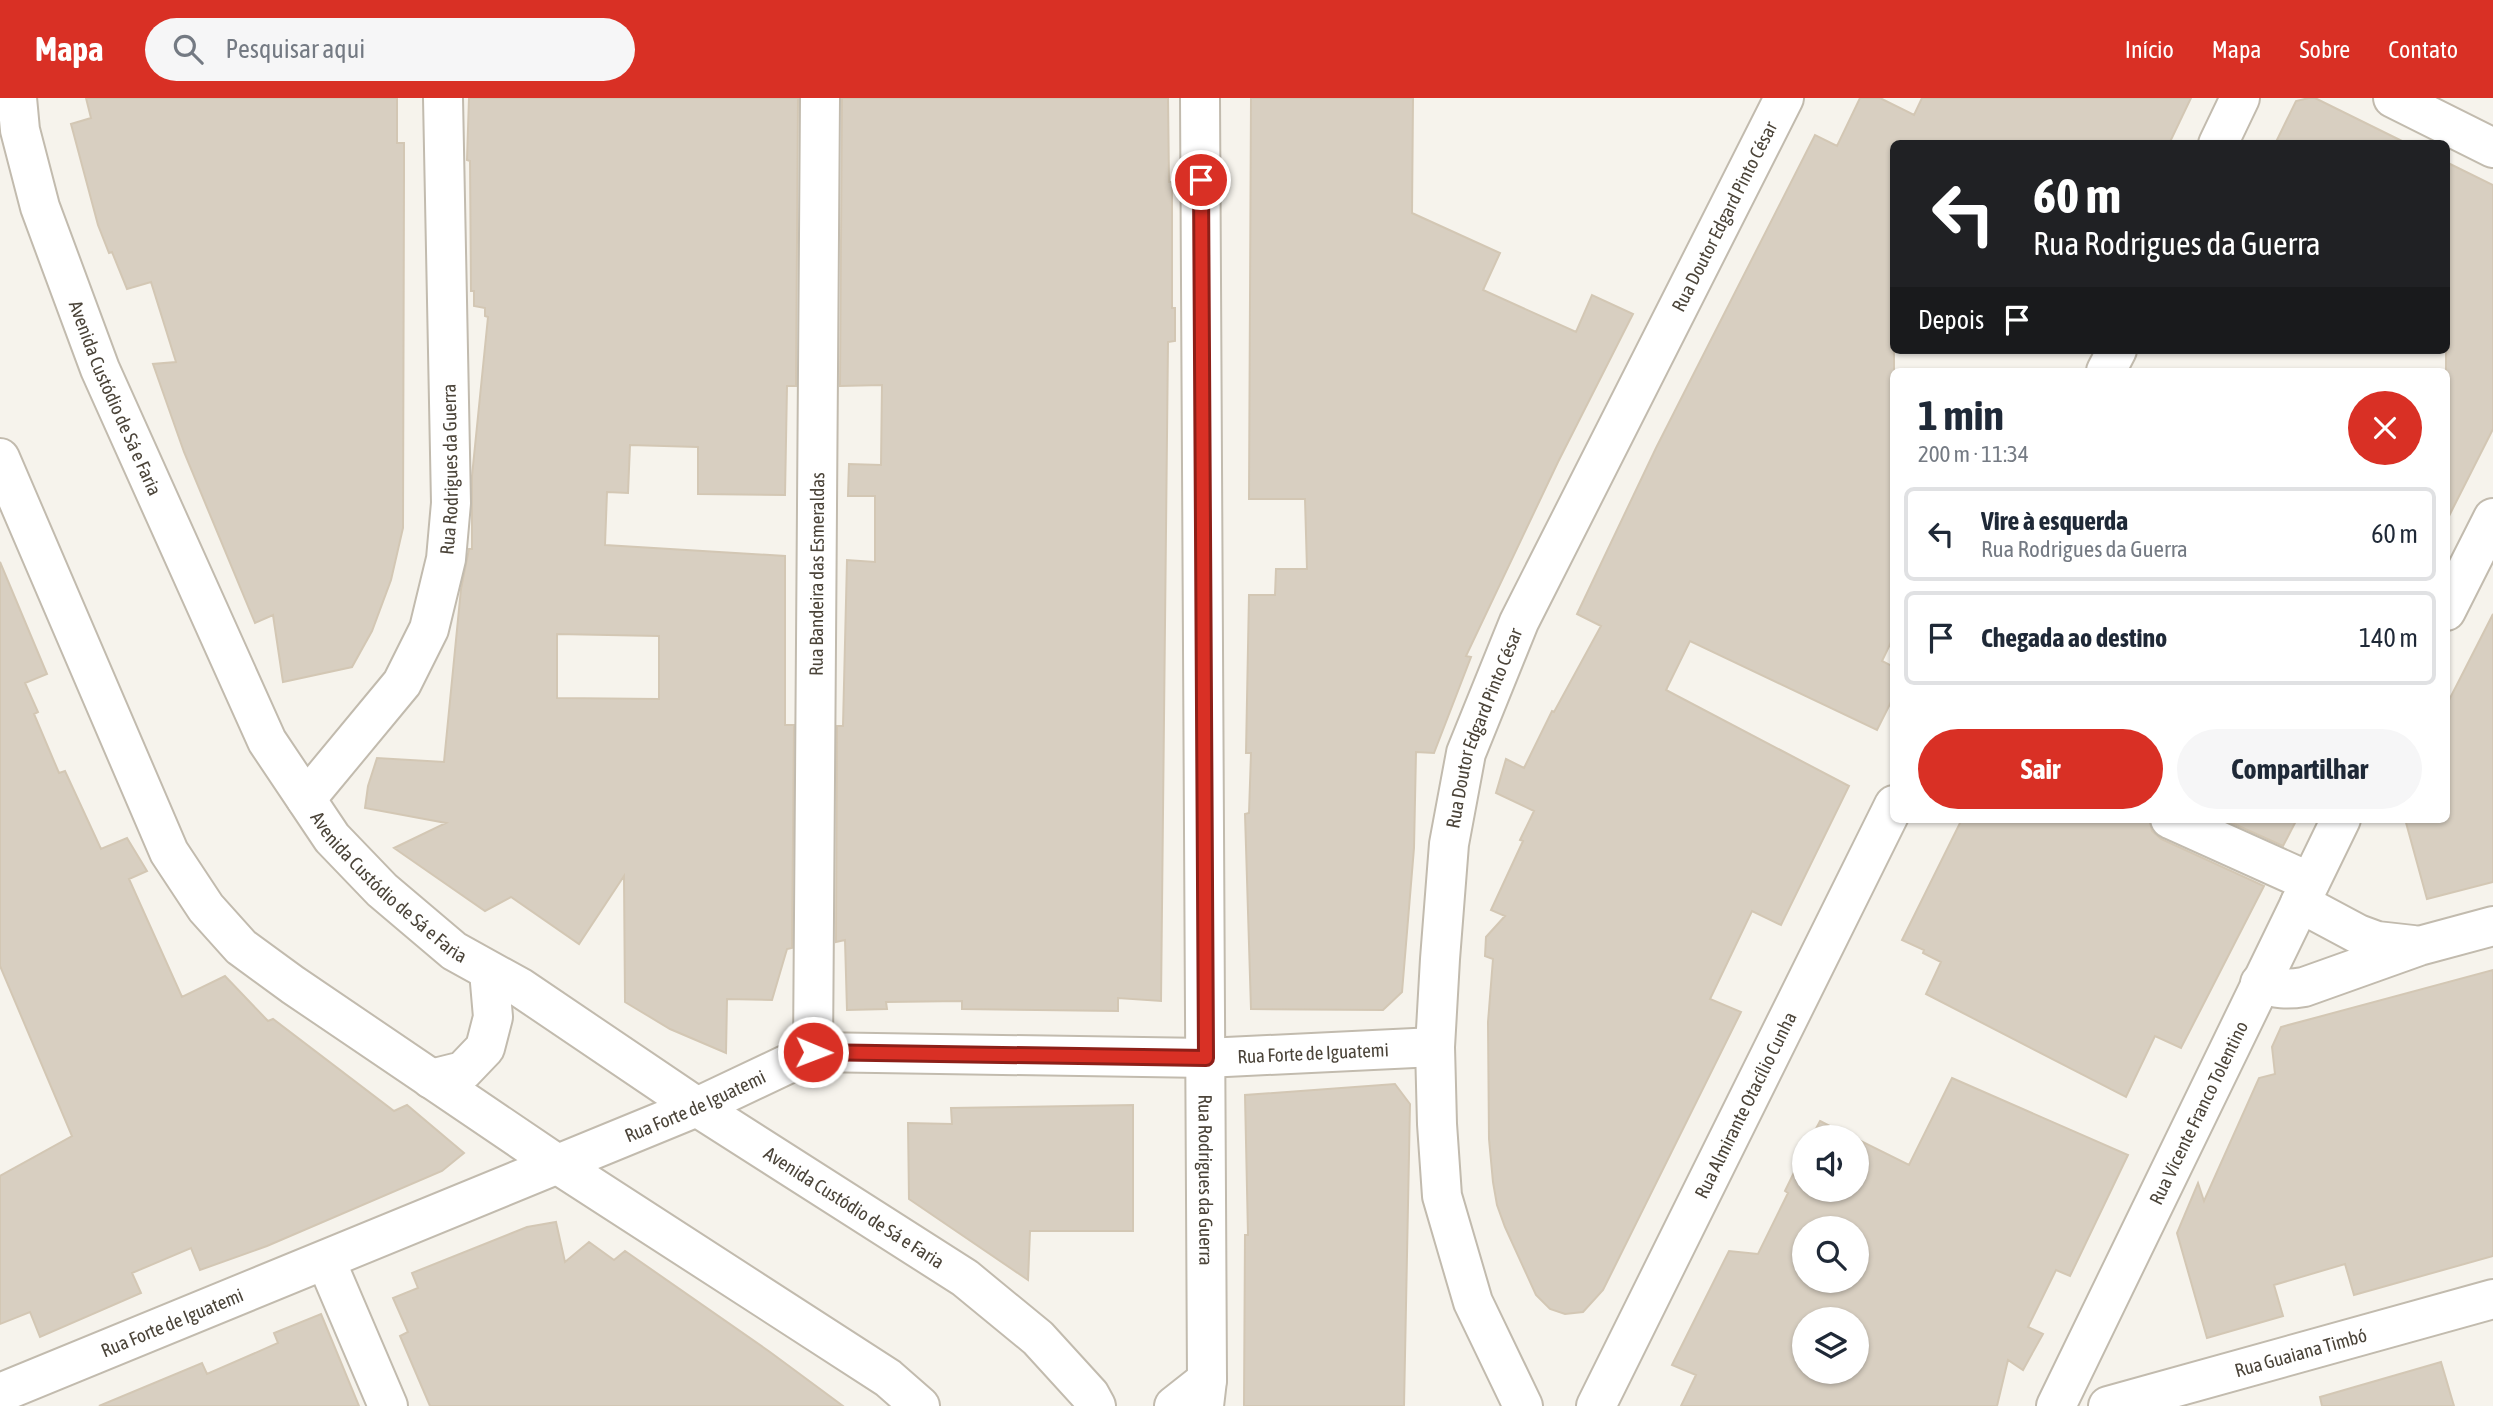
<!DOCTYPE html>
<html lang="pt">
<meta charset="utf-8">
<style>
:root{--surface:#fff;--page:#f6f6f7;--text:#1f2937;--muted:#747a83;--line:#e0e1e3;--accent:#d93025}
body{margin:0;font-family:"Asap Condensed",sans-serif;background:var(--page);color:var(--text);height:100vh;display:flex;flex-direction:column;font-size:26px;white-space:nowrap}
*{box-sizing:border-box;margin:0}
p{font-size:23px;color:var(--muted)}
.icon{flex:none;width:38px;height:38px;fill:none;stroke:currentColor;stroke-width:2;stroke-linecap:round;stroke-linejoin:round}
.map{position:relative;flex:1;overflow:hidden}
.panel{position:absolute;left:1890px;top:270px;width:560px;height:455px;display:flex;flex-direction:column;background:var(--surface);border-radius:10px;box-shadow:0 2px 5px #0004}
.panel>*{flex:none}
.hud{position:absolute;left:1890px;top:42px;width:560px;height:214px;border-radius:10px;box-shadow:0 2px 5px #0004;background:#202124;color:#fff;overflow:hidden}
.buttons{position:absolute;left:1792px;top:1027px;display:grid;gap:14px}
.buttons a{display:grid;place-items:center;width:77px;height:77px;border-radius:50%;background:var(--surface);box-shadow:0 2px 5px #0004;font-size:35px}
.pin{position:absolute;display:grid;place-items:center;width:60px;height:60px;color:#fff;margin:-30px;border:4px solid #fff;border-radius:50%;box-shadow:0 2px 7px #0007}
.me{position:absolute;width:77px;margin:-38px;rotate:91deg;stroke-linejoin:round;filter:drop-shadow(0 0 5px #0008)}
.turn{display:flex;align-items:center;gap:24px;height:147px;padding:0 28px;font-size:32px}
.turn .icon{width:91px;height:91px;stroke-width:2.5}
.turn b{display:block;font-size:49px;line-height:60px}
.then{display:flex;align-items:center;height:66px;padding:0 28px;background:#0003;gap:14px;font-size:26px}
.round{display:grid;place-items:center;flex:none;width:74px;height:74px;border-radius:37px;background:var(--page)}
.overview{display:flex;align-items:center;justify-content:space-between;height:119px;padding:0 28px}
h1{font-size:42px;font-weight:700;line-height:52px}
.primary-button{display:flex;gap:14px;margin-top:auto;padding:14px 28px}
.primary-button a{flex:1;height:80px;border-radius:42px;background:var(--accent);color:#fff;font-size:28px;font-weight:700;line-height:80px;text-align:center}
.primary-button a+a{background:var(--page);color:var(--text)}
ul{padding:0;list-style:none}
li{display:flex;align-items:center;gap:21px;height:94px;margin:0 14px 10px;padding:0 14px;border:4px solid var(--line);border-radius:10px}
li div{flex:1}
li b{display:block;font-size:26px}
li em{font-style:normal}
header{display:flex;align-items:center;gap:42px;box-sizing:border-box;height:98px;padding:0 35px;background:var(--accent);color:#fff}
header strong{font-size:33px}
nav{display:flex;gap:38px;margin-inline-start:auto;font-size:24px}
.search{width:490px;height:63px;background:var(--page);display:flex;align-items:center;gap:18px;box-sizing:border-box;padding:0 24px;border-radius:38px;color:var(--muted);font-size:26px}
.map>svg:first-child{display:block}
.building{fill:#d8cfc1;stroke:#d3c7b4;stroke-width:2;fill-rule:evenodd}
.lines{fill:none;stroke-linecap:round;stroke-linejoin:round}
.minor-casing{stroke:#c2bbae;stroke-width:42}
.minor{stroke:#fff;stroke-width:38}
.route-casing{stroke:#8d1f18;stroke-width:18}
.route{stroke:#d93025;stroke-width:12}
.labels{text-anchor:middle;stroke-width:5;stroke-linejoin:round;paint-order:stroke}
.street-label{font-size:19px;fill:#4b4439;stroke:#fff}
</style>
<header>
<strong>Mapa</strong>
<div class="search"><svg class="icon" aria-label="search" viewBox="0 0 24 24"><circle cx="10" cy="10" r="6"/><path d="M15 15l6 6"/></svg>Pesquisar aqui</div>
<nav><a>Início</a><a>Mapa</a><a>Sobre</a><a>Contato</a></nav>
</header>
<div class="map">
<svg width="2493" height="1308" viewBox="0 0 2493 1308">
<rect width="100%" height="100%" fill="#f6f3ec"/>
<path class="building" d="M 86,0 L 397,0 L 397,45 L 404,45 L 404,77 L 403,430 L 391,482 L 372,533 L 352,569 L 283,584 L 273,517 L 255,525 L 184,354 L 153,266 L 176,264 L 151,184 L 127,191 L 112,154 L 109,155 L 98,127 L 71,26 L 91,20 Z
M 469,0 L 798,0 L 796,288 L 787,288 L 785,397 L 698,396 L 698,349 L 630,347 L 628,395 L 607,394 L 605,447 L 785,458 L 785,627 L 794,627 L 792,850 L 787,851 L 772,902 L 727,901 L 726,955 L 670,931 L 625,904 L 624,778 L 579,846 L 511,799 L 485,813 L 394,750 L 446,725 L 365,710 L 368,688 L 377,660 L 444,664 L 461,491 L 469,451 L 472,451 L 472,378 L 488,219 L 485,218 L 485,210 L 474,208 L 474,193 L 471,193 L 470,63 L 467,62 ZM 557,536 L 659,538 L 659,601 L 557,600 Z
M 842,0 L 1168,0 L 1169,84 L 1172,84 L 1172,210 L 1175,210 L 1175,243 L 1168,244 L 1161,903 L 1118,900 L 1118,913 L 962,911 L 962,903 L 886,904 L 887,911 L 847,912 L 845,842 L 836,844 L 837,628 L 843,628 L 847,462 L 875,464 L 875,398 L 848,398 L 849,366 L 881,367 L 882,287 L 840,288 Z
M 1251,0 L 1413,0 L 1412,115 L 1500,155 L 1483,192 L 1576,234 L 1592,197 L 1633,216 L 1558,364 L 1466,558 L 1471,559 L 1434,655 L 1416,654 L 1414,750 L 1402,894 L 1383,912 L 1251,911 L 1245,716 L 1249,715 L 1251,655 L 1246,655 L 1249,497 L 1275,497 L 1276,471 L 1307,471 L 1305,401 L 1249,401 Z
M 1860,0 L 1880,0 L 1914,17 L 1922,0 L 2191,0 L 2169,46 L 1894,46 L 1894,538 L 1882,563 L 1894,569 L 1894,598 L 1877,632 L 1690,543 L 1666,592 L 1849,688 L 1781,827 L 1752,813 L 1710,901 L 1741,914 L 1603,1192 L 1583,1214 L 1565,1216 L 1550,1211 L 1536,1197 L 1505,1129 L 1497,1107 L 1493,1084 L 1489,1041 L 1488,924 L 1493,861 L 1485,858 L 1486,839 L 1505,818 L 1491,812 L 1523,743 L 1520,742 L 1534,713 L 1496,695 L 1506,661 L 1524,670 L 1552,613 L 1554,614 L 1601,528 L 1577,516 L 1656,350 L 1815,37 L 1837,48 Z
M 2309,0 L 2315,0 L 2408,46 L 2275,46 L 2296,3 Z
M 2446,64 L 2493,87 L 2493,331 L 2446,424 Z
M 0,464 L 47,576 L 25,585 L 38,614 L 34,616 L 59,675 L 65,673 L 101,751 L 127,740 L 147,773 L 129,781 L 182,899 L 225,878 L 268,923 L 273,921 L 394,1013 L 407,1007 L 464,1055 L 442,1073 L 267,1148 L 200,1172 L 191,1150 L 132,1175 L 141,1195 L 40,1239 L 30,1214 L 0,1226 L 0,1078 L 72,1038 L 0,868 Z
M 2493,516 L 2493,784 L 2427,801 L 2405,721 L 2446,721 L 2446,608 Z
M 1962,721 L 2149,721 L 2152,733 L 2161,741 L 2264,788 L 2181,950 L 2155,938 L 2126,999 L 1926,896 L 1941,864 L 1923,855 L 1924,852 L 1902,842 Z
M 2223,721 L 2297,721 L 2283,748 Z
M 2493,872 L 2493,1158 L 2354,1197 L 2345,1166 L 2274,1187 L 2283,1218 L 2207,1240 L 2177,1135 L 2198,1085 L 2204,1103 L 2259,980 L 2275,976 L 2272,949 L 2281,929 Z
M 1952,980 L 2128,1057 L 2070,1178 L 2056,1172 L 2028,1229 L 2043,1236 L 2023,1272 L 2008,1262 L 1997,1308 L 1681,1308 L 1696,1277 L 1672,1267 L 1729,1153 L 1758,1156 L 1788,1095 L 1785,1093 L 1804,1054 L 1804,1092 L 1857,1092 L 1857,1041 L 1909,1067 ZM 1804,1130 L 1857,1130 L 1857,1183 L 1804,1183 ZM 1804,1222 L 1857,1222 L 1857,1274 L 1804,1274 Z
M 1395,986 L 1410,1006 L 1404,1308 L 1244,1308 L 1245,1137 L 1248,1137 L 1245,997 Z
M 1133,1007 L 1133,1133 L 1030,1133 L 1028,1182 L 909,1101 L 908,1025 L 952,1026 L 951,1010 Z
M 1820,1023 L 1853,1040 L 1811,1040 Z
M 556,1124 L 565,1164 L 589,1144 L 614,1162 L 625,1153 L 770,1254 L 843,1308 L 430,1308 L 400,1238 L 408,1234 L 393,1200 L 418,1190 L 412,1175 L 527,1129 Z
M 321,1216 L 359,1308 L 99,1308 L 202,1265 L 207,1276 L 278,1245 L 274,1235 Z
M 2441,1264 L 2454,1308 L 2322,1308 L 2320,1299 Z"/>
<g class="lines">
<defs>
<g id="minor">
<path id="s1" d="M 17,0 L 20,32 L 40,109 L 100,271 L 267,643 L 332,740 L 382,792 L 454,853 L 521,890 L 697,1009 L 965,1180 L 1038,1240 L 1090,1297 L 1096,1308"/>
<path id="s2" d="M 1200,0 L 1207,1282 L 1204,1308"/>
<path d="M 2393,0 L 2493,50"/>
<path d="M 2218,46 L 2240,0"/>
<path d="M 2106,273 L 2117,252"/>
<path d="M 0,360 L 169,754 L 206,810 L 241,849 L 293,887 L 557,1066 L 888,1280 L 920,1308"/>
<path d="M 2446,513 L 2493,420"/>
<path id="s3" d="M 306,701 L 402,585 L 429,531 L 446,461 L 451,405 L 443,0"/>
<path d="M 2170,721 L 2310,784"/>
<path d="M 2300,805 L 2358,836 L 2377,843 L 2413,847"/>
<path d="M 2260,885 C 2276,891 2287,892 2304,889 L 2419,848 L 2493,828"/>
<path id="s4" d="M 813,954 L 820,0"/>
<path d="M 431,981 L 463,973 L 485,950 L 493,919 L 489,873"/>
<path d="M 326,1163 L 388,1308"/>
<path id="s5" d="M 0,1295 L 697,1009 L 813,954 L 1206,960 L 1435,949"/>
<path d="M 1174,1308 L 1207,1282"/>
<path id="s6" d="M 1523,1308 L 1473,1204 L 1442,1098 L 1437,1026 L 1435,949 L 1440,861 L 1449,746 L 1466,655 L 1519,524 L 1784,0"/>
<path id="s7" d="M 1596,1308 L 1894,707"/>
<path id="s8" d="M 2056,1308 L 2341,721"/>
<path id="s9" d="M 2108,1308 L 2493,1201"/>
</g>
</defs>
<use href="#minor" class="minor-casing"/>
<use href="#minor" class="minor"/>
</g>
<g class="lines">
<defs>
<path id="route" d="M 813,954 L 1206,960 L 1201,82"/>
</defs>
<use href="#route" class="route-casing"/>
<use href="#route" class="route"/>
</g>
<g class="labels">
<g class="street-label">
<text dy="7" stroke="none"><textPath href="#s6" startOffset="1267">Rua Doutor Edgard Pinto César</textPath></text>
<text dy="7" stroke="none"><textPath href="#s1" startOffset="317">Avenida Custódio de Sá e Faria</textPath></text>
<text dy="7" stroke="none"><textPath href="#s3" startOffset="373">Rua Rodrigues da Guerra</textPath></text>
<text dy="7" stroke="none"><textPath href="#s4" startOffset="478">Rua Bandeira das Esmeraldas</textPath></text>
<text dy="7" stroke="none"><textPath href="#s6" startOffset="700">Rua Doutor Edgard Pinto César</textPath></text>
<text dy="7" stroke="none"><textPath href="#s1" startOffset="884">Avenida Custódio de Sá e Faria</textPath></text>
<text dy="7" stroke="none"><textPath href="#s5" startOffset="1382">Rua Forte de Iguatemi</textPath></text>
<text dy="7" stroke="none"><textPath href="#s5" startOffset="752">Rua Forte de Iguatemi</textPath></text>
<text dy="7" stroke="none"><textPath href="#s7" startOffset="336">Rua Almirante Otacílio Cunha</textPath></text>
<text dy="7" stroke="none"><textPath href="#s8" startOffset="326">Rua Vicente Franco Tolentino</textPath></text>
<text dy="7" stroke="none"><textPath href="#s2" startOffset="1082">Rua Rodrigues da Guerra</textPath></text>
<text dy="7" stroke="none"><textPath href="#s1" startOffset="1451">Avenida Custódio de Sá e Faria</textPath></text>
<text dy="7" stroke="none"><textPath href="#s5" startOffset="186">Rua Forte de Iguatemi</textPath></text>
<text dy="7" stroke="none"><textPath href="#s9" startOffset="200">Rua Guaiana Timbó</textPath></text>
</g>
</g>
</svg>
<div class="buttons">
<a><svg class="icon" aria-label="sound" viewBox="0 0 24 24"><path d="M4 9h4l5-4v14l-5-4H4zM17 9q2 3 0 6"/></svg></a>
<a><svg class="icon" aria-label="search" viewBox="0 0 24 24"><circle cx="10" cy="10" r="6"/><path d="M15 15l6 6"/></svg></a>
<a><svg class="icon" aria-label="layers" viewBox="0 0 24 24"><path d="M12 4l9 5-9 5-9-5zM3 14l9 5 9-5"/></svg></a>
</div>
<div class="pin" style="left:1201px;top:82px;background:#d93025"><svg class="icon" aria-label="arrive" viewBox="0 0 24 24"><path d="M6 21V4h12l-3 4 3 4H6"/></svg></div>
<svg class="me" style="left:813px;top:954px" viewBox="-20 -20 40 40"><circle r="17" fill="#d93025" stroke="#fff" stroke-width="3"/><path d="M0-11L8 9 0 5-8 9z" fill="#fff"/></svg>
<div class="hud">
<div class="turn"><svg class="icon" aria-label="left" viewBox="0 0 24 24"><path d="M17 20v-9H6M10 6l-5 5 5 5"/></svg><div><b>60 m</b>Rua Rodrigues da Guerra</div></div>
<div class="then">Depois<svg class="icon" aria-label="arrive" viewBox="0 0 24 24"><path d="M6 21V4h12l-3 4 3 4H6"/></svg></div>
</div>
<section class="panel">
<div class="overview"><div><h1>1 min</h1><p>200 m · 11:34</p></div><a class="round" style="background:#d93025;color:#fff"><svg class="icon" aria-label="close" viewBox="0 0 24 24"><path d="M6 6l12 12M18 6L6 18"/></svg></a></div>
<ul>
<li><svg class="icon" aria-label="left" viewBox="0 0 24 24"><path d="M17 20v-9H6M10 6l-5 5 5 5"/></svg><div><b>Vire à esquerda</b><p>Rua Rodrigues da Guerra</p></div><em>60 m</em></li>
<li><svg class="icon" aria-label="arrive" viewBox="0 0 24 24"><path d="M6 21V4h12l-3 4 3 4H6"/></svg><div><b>Chegada ao destino</b></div><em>140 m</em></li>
</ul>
<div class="primary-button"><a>Sair</a><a>Compartilhar</a></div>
</section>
</div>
